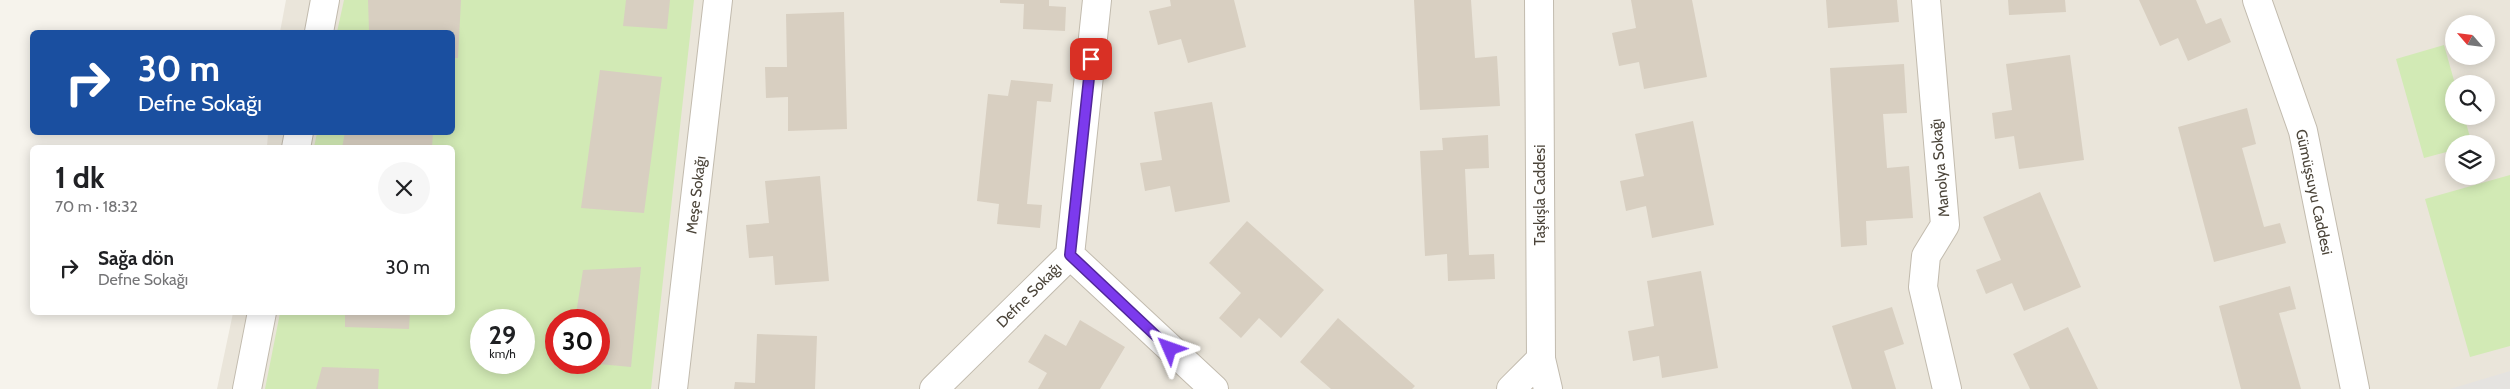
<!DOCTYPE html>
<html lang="tr">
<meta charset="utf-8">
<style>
:root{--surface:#fff;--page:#f6f6f6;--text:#202124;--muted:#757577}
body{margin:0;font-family:Cabin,sans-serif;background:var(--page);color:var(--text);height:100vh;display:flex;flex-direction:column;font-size:19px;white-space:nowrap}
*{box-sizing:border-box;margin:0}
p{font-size:16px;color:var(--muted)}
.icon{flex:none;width:28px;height:28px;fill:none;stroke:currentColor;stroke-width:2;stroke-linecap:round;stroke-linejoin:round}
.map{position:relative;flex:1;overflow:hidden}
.drawer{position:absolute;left:30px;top:145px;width:425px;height:170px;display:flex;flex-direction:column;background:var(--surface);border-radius:8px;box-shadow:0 2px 12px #0003}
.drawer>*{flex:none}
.hud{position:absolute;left:30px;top:30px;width:425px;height:105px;border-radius:8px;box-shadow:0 2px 12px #0003;background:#1a4fa0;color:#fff;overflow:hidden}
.needle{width:32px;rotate:298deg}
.fabs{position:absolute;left:2445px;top:15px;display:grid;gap:10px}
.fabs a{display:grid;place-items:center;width:50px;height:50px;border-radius:50%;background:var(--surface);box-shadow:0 2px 12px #0003;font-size:25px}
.speed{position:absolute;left:470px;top:309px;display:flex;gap:10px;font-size:25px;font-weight:700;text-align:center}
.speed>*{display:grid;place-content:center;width:65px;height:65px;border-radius:50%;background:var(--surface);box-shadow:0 2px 12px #0003;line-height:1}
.speed small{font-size:12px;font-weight:400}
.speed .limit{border:8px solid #d22;background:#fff;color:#111}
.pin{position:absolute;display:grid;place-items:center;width:42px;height:42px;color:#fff;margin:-21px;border-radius:10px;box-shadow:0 2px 8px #0006}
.me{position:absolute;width:55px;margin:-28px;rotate:313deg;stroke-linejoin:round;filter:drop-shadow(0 0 4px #0008)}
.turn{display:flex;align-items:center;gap:18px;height:105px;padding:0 25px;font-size:22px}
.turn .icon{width:65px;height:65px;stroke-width:2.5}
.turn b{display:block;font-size:35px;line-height:42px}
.round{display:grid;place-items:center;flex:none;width:52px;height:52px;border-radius:26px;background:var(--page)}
.overview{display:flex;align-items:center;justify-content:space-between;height:85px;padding:0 25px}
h1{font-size:30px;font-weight:700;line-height:38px}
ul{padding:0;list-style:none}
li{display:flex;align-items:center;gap:15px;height:75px;padding:0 25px}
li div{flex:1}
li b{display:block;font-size:19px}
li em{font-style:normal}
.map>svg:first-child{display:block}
.residential{fill:#eae5da;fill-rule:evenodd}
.green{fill:#d2eab5;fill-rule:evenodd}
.parking{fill:#e5e3e0}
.building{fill:#d8cfc1}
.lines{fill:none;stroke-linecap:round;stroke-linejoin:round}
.minor-casing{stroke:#c2bbae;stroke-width:30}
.minor{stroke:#fff;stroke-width:28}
.route-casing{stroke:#51269a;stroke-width:12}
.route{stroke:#7c3aed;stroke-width:9}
.labels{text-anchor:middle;stroke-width:4;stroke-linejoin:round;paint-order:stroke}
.street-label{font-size:15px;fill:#4b4439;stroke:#fff}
</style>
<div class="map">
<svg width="2510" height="389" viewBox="0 0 2510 389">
<rect width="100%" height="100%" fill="#f6f3ec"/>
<path class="residential" d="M 286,0 L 2510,0 L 2510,389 L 217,389 L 233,313 L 452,312 L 452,148 L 267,147 L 268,133 L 452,132 L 452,32 L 280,32 ZM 2454,24 L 2486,24 L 2486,56 L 2454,56 ZM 2454,84 L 2486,84 L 2486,116 L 2454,116 ZM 2454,144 L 2486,144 L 2486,176 L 2454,176 ZM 481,320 L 524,320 L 524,362 L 481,362 ZM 556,320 L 599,320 L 599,362 L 556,362 Z"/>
<path class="green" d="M 344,0 L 694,0 L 651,389 L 265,389 L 280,313 L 452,312 L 452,148 L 314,147 L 317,133 L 452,132 L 452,32 L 337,32 ZM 481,320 L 524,320 L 524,362 L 481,362 ZM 556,320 L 599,320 L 599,362 L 556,362 Z
M 2444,45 L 2455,84 L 2454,116 L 2464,116 L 2472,144 L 2454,144 L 2454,150 L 2424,158 L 2396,59 Z
M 2510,175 L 2510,346 L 2470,357 L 2425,199 Z"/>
<path class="parking" d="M 2510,371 L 2510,389 L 2450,389 Z"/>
<path class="building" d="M 368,0 L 461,0 L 458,58 L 452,58 L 452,32 L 369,31 Z
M 626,0 L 670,0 L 667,29 L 623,26 Z
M 1000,0 L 1049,0 L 1049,6 L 1066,7 L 1065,31 L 1023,29 L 1024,4 L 1000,3 Z
M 1170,0 L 1234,0 L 1246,47 L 1188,63 L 1181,39 L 1158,45 L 1149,11 L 1171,6 Z
M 1414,0 L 1471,0 L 1475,58 L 1497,56 L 1500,106 L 1420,110 Z
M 1631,0 L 1692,0 L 1707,77 L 1644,89 L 1639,62 L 1619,66 L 1612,33 L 1636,28 Z
M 1826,0 L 1897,0 L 1899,22 L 1828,28 Z
M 2008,0 L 2065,0 L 2066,12 L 2009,15 Z
M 2139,0 L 2196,0 L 2206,24 L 2221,18 L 2231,42 L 2188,61 L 2178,38 L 2160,46 Z
M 844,12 L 847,129 L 788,131 L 788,97 L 766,98 L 765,67 L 787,67 L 786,14 Z
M 2070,55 L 2084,160 L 2019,169 L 2014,136 L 1995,139 L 1992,113 L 2012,110 L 2006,64 Z
M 1904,64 L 1907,113 L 1883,114 L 1887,168 L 1909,166 L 1913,218 L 1866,221 L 1867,245 L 1841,247 L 1830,68 Z
M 600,70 L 662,77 L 644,213 L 581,208 Z
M 1011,80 L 1053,84 L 1051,102 L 1037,101 L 1027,204 L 1042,205 L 1040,228 L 997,224 L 999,204 L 977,201 L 988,94 L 1008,96 Z
M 1212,102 L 1230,202 L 1175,212 L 1170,186 L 1145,191 L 1140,163 L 1162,160 L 1154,112 Z
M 2247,108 L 2256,144 L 2242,148 L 2264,227 L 2280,223 L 2286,243 L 2214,262 L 2178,127 Z
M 1693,121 L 1714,225 L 1652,238 L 1646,206 L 1626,211 L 1620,181 L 1644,176 L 1635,134 Z
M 345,132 L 433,132 L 432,148 L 342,148 Z
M 1488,135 L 1489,168 L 1465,169 L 1469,255 L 1494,254 L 1495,279 L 1448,281 L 1447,254 L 1425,256 L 1420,151 L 1443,150 L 1442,138 Z
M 820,176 L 829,281 L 775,285 L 773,256 L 749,258 L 746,225 L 769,223 L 765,181 Z
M 2040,192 L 2081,287 L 2024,311 L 2012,283 L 1986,294 L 1976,270 L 2001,260 L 1983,217 Z
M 1247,221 L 1324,290 L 1281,338 L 1259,318 L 1241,338 L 1219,318 L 1241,293 L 1209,263 Z
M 641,267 L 631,367 L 599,364 L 599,320 L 575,320 L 583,270 Z
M 1701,271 L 1718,368 L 1662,378 L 1659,356 L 1633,361 L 1628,331 L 1654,326 L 1647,281 Z
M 2290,286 L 2296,309 L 2279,313 L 2301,389 L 2241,389 L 2219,306 Z
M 1892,307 L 1904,344 L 1884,351 L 1896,389 L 1852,389 L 1832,326 Z
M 345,312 L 410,312 L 409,329 L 345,327 Z
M 1338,318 L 1415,386 L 1412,389 L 1331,389 L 1300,362 Z
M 1080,320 L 1125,347 L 1100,389 L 1038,389 L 1047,373 L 1028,362 L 1045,334 L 1066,346 Z
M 2068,327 L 2098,389 L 2030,389 L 2013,354 Z
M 757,334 L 817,336 L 815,389 L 734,389 L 735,382 L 755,383 Z
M 322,367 L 379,369 L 378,389 L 316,389 Z"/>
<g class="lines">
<defs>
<path id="minor" d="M 1539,0 L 1541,359 L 1548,389
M 1926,0 L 1945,225 L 1926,256 L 1923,287 L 1947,389
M 2257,0 L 2303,131 L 2355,389
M 319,32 L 325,0
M 296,148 L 299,132
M 1070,255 L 1214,389
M 247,389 L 262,312
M 673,389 L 718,0
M 934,389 L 1070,255 L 1097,0
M 1511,389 L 1541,359"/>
</defs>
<use href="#minor" class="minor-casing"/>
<use href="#minor" class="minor"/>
</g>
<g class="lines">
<defs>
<path id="route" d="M 1091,59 L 1070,255 L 1170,349"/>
</defs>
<use href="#route" class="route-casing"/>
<use href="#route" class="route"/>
</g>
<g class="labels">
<g class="street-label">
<text transform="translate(1940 168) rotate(-95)" y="5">Manolya Sokağı</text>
<text transform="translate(2314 192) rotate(78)" y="5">Gümüşsuyu Caddesi</text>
<text transform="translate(696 195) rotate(-83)" y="5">Meşe Sokağı</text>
<text transform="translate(1540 195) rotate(-90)" y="5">Taşkışla Caddesi</text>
<text transform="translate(1029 295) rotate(-45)" y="5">Defne Sokağı</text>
</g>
</g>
</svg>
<div class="fabs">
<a><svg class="needle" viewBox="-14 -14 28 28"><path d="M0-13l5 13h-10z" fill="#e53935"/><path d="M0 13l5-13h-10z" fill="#757577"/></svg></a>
<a><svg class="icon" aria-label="search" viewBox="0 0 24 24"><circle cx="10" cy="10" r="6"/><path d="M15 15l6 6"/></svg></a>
<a><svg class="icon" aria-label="layers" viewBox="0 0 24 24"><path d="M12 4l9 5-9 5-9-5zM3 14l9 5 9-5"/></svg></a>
</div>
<div class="speed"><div>29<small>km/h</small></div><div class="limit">30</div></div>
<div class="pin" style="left:1091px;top:59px;background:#d93025"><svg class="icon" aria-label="arrive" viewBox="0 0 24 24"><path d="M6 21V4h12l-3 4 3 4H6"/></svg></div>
<svg class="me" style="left:1170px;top:349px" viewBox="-20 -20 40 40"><path d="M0-17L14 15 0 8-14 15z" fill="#7c3aed" stroke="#fff" stroke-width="4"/></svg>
<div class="hud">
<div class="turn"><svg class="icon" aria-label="right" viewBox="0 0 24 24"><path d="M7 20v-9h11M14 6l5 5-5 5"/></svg><div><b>30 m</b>Defne Sokağı</div></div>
</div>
<section class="drawer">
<div class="overview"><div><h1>1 dk</h1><p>70 m · 18:32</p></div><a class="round"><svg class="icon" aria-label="close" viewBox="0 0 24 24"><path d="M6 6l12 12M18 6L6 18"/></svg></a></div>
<ul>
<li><svg class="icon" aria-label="right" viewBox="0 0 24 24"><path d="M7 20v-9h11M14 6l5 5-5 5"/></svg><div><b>Sağa dön</b><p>Defne Sokağı</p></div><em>30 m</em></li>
</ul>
</section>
</div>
